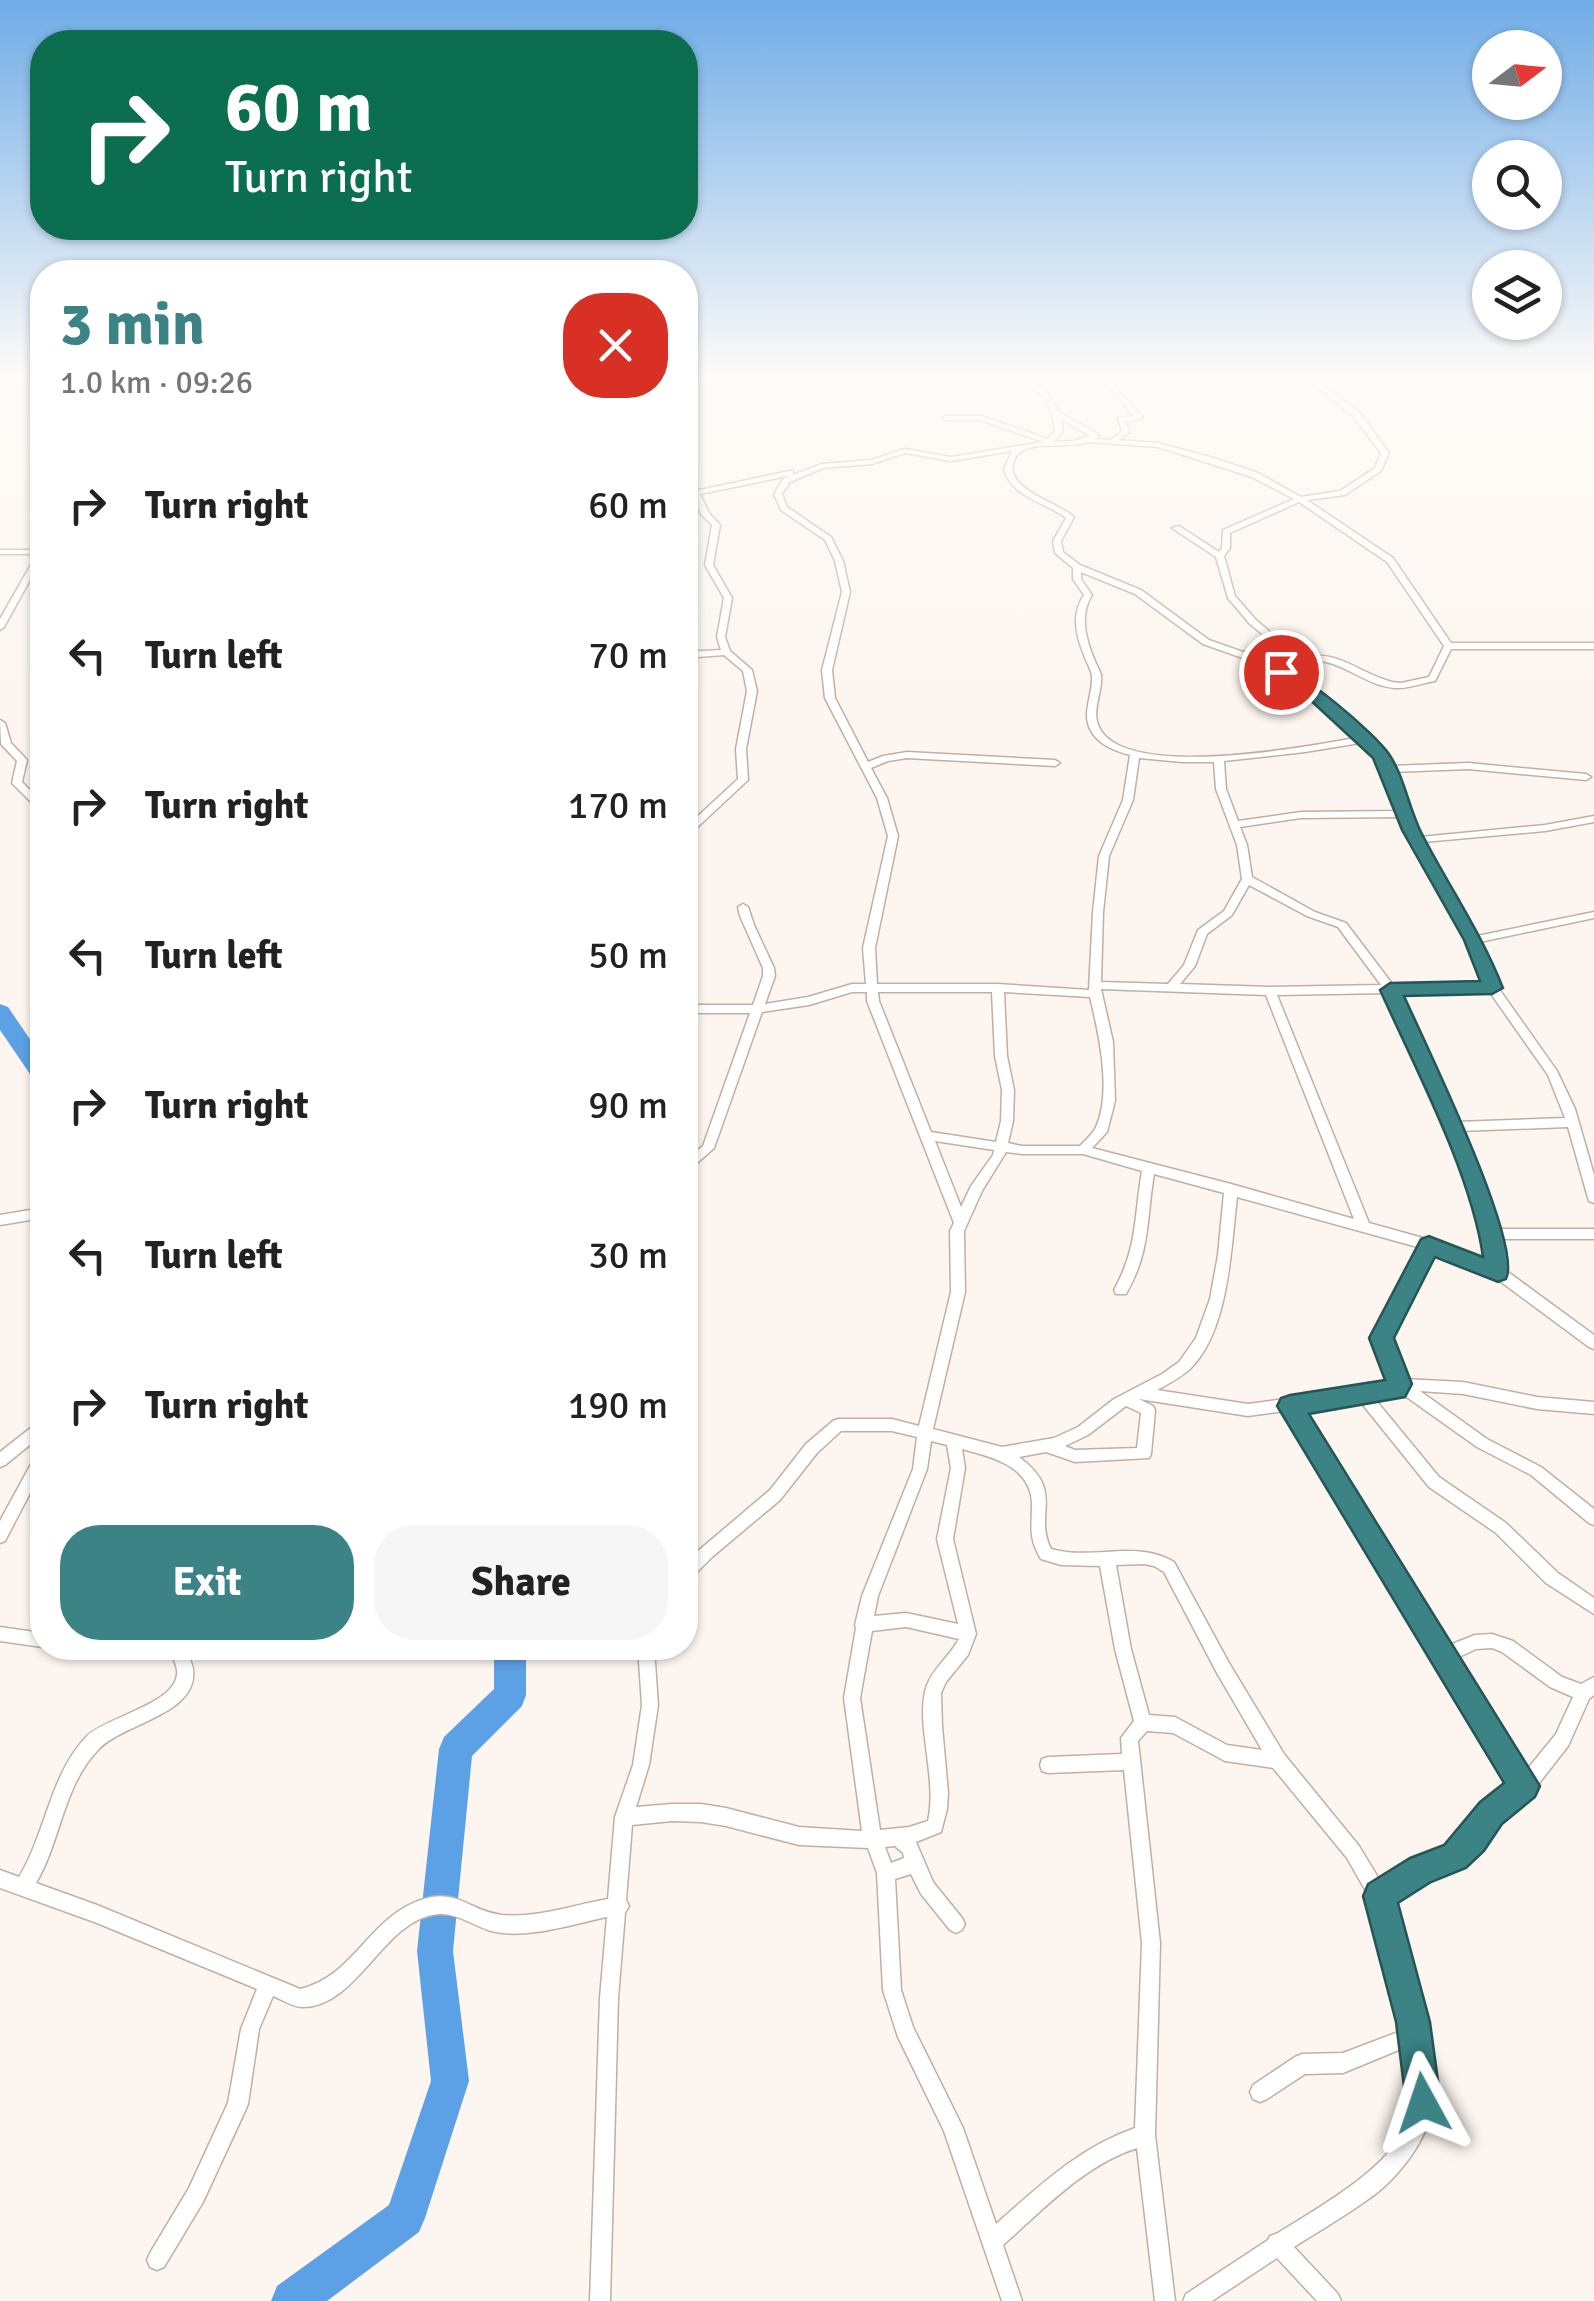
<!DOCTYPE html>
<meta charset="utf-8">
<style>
:root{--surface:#fff;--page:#f6f6f6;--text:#222;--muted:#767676;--accent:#3b8385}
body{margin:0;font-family:Signika,sans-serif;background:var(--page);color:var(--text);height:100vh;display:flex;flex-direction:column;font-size:38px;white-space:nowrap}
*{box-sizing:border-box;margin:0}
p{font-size:32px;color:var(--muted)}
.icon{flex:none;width:55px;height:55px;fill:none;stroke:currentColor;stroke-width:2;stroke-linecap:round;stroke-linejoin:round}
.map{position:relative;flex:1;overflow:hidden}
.panel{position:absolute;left:30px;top:260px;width:668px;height:1400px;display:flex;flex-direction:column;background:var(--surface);border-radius:40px;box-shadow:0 2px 8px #0004}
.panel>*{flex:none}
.guide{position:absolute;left:30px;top:30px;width:668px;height:210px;border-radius:40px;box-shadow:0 2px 8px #0004;background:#0b6e4f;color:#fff;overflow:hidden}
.needle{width:65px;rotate:74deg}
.fabs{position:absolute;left:1472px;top:30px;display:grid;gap:20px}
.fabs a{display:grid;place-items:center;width:90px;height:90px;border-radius:50%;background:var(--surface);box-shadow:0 2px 8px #0004;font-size:50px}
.pin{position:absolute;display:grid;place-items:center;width:85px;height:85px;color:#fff;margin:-42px;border:5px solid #fff;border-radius:50%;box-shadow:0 2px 10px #0007}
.me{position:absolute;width:110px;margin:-55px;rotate:355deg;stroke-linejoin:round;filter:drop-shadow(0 0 8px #0008)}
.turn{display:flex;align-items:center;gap:35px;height:210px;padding:0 30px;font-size:45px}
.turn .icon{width:130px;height:130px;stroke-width:2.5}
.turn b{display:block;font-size:70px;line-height:85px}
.round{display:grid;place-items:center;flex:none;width:105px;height:105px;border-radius:40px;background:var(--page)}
.headline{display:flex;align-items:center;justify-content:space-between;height:170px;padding:0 30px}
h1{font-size:60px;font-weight:700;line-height:75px;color:var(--accent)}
.primary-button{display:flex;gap:20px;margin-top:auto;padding:20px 30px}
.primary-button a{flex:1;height:115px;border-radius:40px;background:var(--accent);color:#fff;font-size:40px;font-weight:700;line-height:115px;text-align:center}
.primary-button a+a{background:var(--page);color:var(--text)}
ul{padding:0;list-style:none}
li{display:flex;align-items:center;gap:30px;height:150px;padding:0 30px}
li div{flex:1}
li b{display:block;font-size:38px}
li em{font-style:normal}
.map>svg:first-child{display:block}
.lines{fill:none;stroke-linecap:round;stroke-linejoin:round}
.river{fill:#5ca1e5;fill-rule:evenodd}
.minor-casing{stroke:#c1afa1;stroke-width:3}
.minor{fill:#fff;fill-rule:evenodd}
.route{fill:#3b8385;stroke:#265556;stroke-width:2.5}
</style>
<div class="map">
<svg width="1594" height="2301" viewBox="0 0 1594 2301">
<rect width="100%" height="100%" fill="#fdf6f0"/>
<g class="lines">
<path class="river" d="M 0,1004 L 8,1007 L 42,1057 L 42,1082 L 34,1080 L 0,1030 Z
M 494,1648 L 526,1648 L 526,1695 L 522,1706 L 472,1756 L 453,1951 L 469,2081 L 425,2218 L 419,2232 L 327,2301 L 271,2301 L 277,2286 L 389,2205 L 431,2081 L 417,1951 L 439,1749 L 444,1737 L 494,1689 Z"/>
<defs>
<path id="minor" d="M 1001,373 L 1010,373 L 1032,381 L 1047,393 L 1060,413 L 1098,434 L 1099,436 L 1095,439 L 1111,440 L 1122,431 L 1118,418 L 1134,416 L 1097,373 L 1103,373 L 1143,418 L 1125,422 L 1130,431 L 1119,440 L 1158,443 L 1214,458 L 1258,473 L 1301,497 L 1340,491 L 1375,468 L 1381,453 L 1354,417 L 1300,373 L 1307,373 L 1360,413 L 1389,453 L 1381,471 L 1345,495 L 1307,500 L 1393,558 L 1451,643 L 1594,643 L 1594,649 L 1451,649 L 1435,681 C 1422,683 1408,689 1395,688 C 1362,686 1338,654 1303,662 L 1296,676 C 1319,696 1380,743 1390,766 L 1468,763 L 1586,774 L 1591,777 L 1586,780 L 1468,769 L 1392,772 L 1420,837 L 1545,825 L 1594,816 L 1594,822 L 1545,831 L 1423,842 L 1477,936 L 1594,912 L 1594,918 L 1480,942 L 1497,986 L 1557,1071 L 1575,1109 L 1594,1175 L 1594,1203 L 1589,1201 L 1588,1198 L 1568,1127 L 1460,1131 L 1497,1229 L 1594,1229 L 1594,1239 L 1499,1239 L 1504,1269 L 1594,1335 L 1594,1349 L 1589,1347 L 1493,1276 L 1432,1252 L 1388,1338 L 1404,1379 L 1463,1382 L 1537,1397 L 1594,1402 L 1594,1414 L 1537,1409 L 1463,1394 L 1420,1391 L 1487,1439 L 1541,1467 L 1594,1509 L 1594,1525 L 1589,1523 L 1531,1475 L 1477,1447 L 1401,1393 L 1374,1398 L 1439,1477 L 1506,1523 L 1558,1573 L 1594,1598 L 1594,1614 L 1546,1583 L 1496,1533 L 1429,1487 L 1359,1400 L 1299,1409 L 1447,1646 L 1475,1635 L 1492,1634 L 1513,1641 L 1562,1677 L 1581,1684 L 1594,1677 L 1594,1695 L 1589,1699 L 1568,1746 L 1540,1782 L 1497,1819 L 1479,1846 L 1461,1863 L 1426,1876 L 1389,1900 C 1406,1955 1445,2061 1430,2117 C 1423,2144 1400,2174 1378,2192 C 1352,2212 1322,2229 1294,2247 L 1338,2294 L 1341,2301 L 1317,2301 L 1277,2258 L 1212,2301 L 1183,2301 L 1186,2294 L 1268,2240 L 1270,2236 L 1278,2233 C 1319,2207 1397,2165 1411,2115 C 1417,2096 1414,2073 1411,2053 L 1401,2049 L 1343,2073 L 1305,2074 L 1267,2099 L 1260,2102 L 1253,2099 L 1250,2092 L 1253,2085 L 1295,2057 L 1302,2054 L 1343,2053 L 1401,2031 L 1407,2033 L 1393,1975 L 1371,1900 L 1347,1858 L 1273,1768 L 1225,1761 L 1173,1733 L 1147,1731 L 1138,1741 L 1160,1943 L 1155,2135 L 1175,2301 L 1155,2301 L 1137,2148 C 1084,2165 1044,2209 1003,2245 L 1022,2301 L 1002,2301 L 944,2131 L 898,2037 L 883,1990 L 877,1873 L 868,1848 L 799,1845 L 726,1826 L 701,1822 L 672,1821 L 632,1825 L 626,1900 L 629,1906 L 625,1913 L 618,1998 L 610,2301 L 590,2301 L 600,1998 L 607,1917 C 573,1924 525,1940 491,1931 C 468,1924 451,1907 425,1917 C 380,1932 353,2008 302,2007 C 293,2007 281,1999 273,1996 L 259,2029 L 248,2104 L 245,2111 L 203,2202 L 164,2267 L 157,2270 L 150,2267 L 147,2260 L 150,2253 L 189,2188 L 228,2103 L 241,2029 L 257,1989 L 97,1923 L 0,1888 L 0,1870 L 19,1877 C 46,1833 50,1774 87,1736 C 108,1716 181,1703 177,1670 C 176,1663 171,1654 169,1648 L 185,1648 C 187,1654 192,1662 193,1669 C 199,1715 122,1723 98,1750 C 63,1786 61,1841 36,1883 L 97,1905 L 300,1989 C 355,1976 368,1918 421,1900 C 456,1887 471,1912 502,1915 C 537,1918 574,1905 608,1899 L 615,1817 L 633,1765 L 642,1705 L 638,1648 L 654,1648 L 658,1705 L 649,1765 L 636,1807 L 672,1804 L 701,1804 L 726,1808 L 799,1827 L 862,1831 L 844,1698 L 856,1628 L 855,1625 L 862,1596 L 913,1469 L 917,1437 L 892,1431 L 841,1431 L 817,1453 L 780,1500 L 712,1557 L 691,1578 L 685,1580 L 685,1562 L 770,1490 L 806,1444 L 833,1421 L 838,1419 L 892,1419 L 919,1426 L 951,1292 L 950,1231 L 954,1223 L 867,1001 L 867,992 L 852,992 L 809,1005 L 762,1012 L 714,1148 L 689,1170 L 685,1172 L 685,1160 L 703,1146 L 750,1013 L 685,1013 L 685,1005 L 753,1005 L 763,976 L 763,968 L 740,916 L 738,907 L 743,904 L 748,907 L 754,925 L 774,968 L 775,976 L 765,1004 L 808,997 L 852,984 L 866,984 L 863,948 L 888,836 L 877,798 L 825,698 L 822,670 L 842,592 L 835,561 L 825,540 L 781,510 L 774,494 L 784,478 L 822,464 L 871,460 L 905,449 L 951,457 L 1043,442 L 980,420 L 946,420 L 942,418 L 946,416 L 981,416 L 1048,439 L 1055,431 C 1050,387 1032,390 1001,373 ZM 1061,419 L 1090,436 L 1074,441 L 1053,442 L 1063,431 ZM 1089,442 L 1158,447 L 1252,477 L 1294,499 L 1223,530 L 1222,548 L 1219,552 L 1179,526 L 1172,528 L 1216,557 L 1228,598 L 1249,623 L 1279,648 L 1268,646 L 1243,652 L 1209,640 L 1141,590 L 1080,565 L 1063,552 L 1061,541 L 1074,517 C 1058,502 1003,489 1014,461 C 1017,452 1024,449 1033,447 C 1051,444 1070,447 1089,442 ZM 1012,451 L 1004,469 C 1011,497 1045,502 1066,518 L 1053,541 L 1055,553 L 1073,568 L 1073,579 L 1084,595 C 1071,614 1076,635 1084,655 C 1086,662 1092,670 1092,677 C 1093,695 1081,713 1091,731 C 1099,745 1115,751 1130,755 L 1123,800 L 1099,856 L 1093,912 L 1089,990 L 998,984 L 877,984 L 875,948 L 898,836 L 887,798 L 871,768 L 888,761 L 907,758 L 1055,766 L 1060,763 L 1055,760 L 907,752 L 883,756 L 868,762 L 835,698 L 832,670 L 850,592 L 843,561 L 831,537 L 787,507 L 782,494 L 790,482 L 823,468 L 872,464 L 905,453 L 951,461 ZM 1299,502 L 1387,562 L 1444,646 L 1429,677 L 1401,683 L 1392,682 C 1355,672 1339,648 1297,658 L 1289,671 L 1274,663 L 1252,655 L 1268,652 L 1289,655 L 1293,652 L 1255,619 L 1235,596 L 1224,556 L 1230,548 L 1230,533 ZM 1081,572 L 1135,594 L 1203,644 L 1268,667 L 1288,678 L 1355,738 C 1306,747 1129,780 1100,729 C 1090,712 1103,693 1101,675 C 1101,673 1096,664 1095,661 C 1086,640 1079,616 1092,595 L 1081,579 ZM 1360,743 L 1377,757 L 1398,811 L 1301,812 L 1238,821 L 1226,789 L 1224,761 L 1305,752 ZM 1139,758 L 1182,762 L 1214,762 L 1216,789 L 1237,845 L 1242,879 L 1224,911 L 1198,930 L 1184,965 L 1168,984 L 1101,982 L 1103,912 L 1109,856 L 1133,800 ZM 1401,817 L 1411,840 L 1469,940 L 1485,983 L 1393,985 L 1346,923 L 1315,912 L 1252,877 L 1247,845 L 1240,827 L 1301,818 ZM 1249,885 L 1307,916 L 1338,927 L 1381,985 L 1270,987 L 1180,984 L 1195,966 L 1207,934 L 1232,915 ZM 1101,989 L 1266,995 L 1354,1219 L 1231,1184 L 1092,1148 L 1107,1132 L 1115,1101 L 1113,1042 ZM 1489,991 L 1548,1075 L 1565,1118 L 1456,1122 L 1397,992 ZM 878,992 L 992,992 L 995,1056 L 1002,1090 L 1001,1121 L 996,1142 L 931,1132 L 879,1001 ZM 1004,992 L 1090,997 C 1099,1034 1112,1092 1096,1127 C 1093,1134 1085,1140 1080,1146 L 1022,1146 L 1008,1143 L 1013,1121 L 1014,1090 L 1007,1056 ZM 1386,993 L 1446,1127 L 1485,1234 L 1490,1263 L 1434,1241 L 1369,1223 L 1277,995 ZM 935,1141 L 994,1150 L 993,1155 L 971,1186 L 961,1207 ZM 1006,1152 L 1022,1154 L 1083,1154 L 1142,1171 C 1134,1216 1138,1247 1114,1290 L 1116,1294 L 1126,1294 C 1151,1250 1146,1221 1154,1174 L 1224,1193 L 1218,1255 L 1210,1299 L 1196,1338 L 1179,1362 L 1162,1374 L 1114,1399 L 1078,1427 L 1054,1438 L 1002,1447 L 933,1429 L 965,1292 L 964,1231 L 982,1191 ZM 1237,1197 L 1421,1248 L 1374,1338 L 1392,1384 L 1248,1404 L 1157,1390 C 1168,1384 1180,1378 1190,1369 C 1229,1331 1231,1248 1237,1197 ZM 1139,1399 L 1248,1416 L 1285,1411 L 1513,1783 L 1485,1807 L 1467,1834 L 1449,1850 L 1415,1863 L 1382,1884 L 1359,1846 L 1284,1754 L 1229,1663 L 1174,1562 C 1136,1539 1093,1561 1051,1549 C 1033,1512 1066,1492 1019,1457 L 1046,1452 L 1075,1462 L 1149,1458 L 1151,1454 L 1155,1410 L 1153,1406 ZM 1126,1406 L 1141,1413 L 1137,1448 L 1075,1450 L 1065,1446 L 1088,1435 ZM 931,1441 L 947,1445 L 951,1468 L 937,1539 L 958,1624 L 906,1613 L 874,1616 L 878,1596 L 927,1469 ZM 962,1449 C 992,1457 1031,1466 1032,1504 C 1032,1527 1028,1538 1041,1559 L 1061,1565 L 1100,1566 L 1115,1649 L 1134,1721 L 1121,1738 L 1122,1754 L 1048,1757 L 1042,1759 L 1040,1765 L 1042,1771 L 1048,1773 L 1124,1770 L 1142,1943 L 1135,2128 C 1080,2147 1039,2186 996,2224 L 963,2128 L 913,2027 L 901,1990 L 895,1879 L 911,1874 L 921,1894 L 950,1930 L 956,1933 L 962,1930 L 965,1924 L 962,1918 L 933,1882 L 916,1842 L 941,1832 L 947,1809 L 948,1793 L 942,1726 L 941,1693 L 946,1682 L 968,1655 L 976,1634 L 953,1539 L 965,1468 ZM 1144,1564 L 1154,1566 L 1164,1572 L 1217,1673 L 1262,1750 L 1227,1745 L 1175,1717 L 1149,1715 L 1131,1649 L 1116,1565 ZM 906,1627 L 959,1639 C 950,1656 934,1667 927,1685 C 914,1721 938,1777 928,1821 L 909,1827 L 880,1830 L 860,1698 L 872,1631 ZM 1492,1648 L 1502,1652 L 1550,1687 L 1573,1697 L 1556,1734 L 1525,1772 L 1455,1659 L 1476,1649 ZM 895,1846 L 903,1853 L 904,1858 L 891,1863 L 885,1847 Z
M 790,471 L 793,471 L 793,475 L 700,494 L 709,513 L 720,525 L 713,565 L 732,598 L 725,637 L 730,651 L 752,670 L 757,691 L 746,749 L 748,780 L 689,835 L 685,836 L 685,828 L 738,779 L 736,749 L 747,691 L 743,671 L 724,655 L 685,658 L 685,652 L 721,650 L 717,637 L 724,598 L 705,565 L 712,525 L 701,514 L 693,496 L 685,497 L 685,493 Z
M 0,550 L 42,550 L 42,558 L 4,627 L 0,630 L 0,619 L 37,554 L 0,554 Z
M 0,720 L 5,723 L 11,743 L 27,760 L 22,782 L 42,802 L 42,810 L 38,809 L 12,783 L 17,761 L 1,744 Z
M 42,1208 L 42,1218 L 0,1225 L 0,1215 Z
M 42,1421 L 42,1435 L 5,1465 L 0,1467 L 0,1452 L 37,1423 Z
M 42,1451 L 42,1470 L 5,1541 L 0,1543 L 0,1521 L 37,1453 Z
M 0,1627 L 42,1633 L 42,1647 L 0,1641 Z"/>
</defs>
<use href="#minor" class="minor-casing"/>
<use href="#minor" class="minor"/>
</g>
<linearGradient id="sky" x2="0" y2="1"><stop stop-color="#70ace7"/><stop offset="0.54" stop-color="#fefbf8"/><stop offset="1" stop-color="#fefbf8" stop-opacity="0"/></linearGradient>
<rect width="1594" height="695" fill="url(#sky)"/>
<path class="route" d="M 1275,668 C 1297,665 1375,734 1389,754 C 1404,776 1409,808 1421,832 C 1448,885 1481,932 1503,988 L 1492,994 L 1404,996 C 1423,1039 1524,1244 1506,1279 L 1498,1282 L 1435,1257 L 1394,1338 L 1412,1384 L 1405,1397 L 1309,1414 L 1540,1786 L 1535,1797 L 1502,1824 L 1484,1851 L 1466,1868 L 1431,1882 L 1398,1903 L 1430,2022 L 1441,2103 L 1436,2116 L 1423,2121 L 1411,2116 L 1406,2103 L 1396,2022 L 1363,1896 L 1368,1884 L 1410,1858 L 1444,1845 L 1480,1802 L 1504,1783 L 1277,1406 L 1281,1398 L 1290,1395 L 1385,1380 L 1369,1338 L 1421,1239 L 1429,1236 L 1483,1257 C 1471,1173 1415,1068 1380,990 L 1390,983 L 1480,981 L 1464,940 L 1402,830 L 1373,758 L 1307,697 L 1275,675 Z"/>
</svg>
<div class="fabs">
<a><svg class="needle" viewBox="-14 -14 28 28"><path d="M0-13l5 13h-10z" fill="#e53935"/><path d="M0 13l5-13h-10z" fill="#767676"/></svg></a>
<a><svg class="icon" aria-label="search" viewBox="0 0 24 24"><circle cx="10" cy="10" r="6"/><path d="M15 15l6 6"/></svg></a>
<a><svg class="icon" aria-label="layers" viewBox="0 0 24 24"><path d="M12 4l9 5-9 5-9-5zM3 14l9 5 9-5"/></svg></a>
</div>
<div class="pin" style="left:1281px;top:672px;background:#d93025"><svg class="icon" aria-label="arrive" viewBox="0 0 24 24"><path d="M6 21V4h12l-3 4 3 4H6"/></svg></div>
<svg class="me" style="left:1423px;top:2103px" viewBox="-20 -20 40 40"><path d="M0-17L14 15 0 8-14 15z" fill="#3b8385" stroke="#fff" stroke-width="4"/></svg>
<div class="guide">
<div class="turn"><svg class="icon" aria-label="right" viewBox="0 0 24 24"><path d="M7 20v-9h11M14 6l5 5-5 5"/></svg><div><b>60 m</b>Turn right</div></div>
</div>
<section class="panel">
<div class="headline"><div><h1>3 min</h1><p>1.0 km · 09:26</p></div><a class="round" style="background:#d93025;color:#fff"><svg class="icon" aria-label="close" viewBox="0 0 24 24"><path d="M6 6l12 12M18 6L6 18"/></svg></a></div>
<ul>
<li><svg class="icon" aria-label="right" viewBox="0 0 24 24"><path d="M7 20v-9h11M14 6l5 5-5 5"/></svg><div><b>Turn right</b></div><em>60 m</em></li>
<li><svg class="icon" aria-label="left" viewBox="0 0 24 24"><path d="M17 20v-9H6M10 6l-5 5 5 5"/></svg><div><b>Turn left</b></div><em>70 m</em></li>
<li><svg class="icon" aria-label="right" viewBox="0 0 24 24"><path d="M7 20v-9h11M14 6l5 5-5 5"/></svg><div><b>Turn right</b></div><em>170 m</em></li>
<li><svg class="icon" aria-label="left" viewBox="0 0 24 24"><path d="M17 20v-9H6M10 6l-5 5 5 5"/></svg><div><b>Turn left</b></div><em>50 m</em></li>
<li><svg class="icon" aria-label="right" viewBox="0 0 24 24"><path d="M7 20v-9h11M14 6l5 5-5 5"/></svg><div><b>Turn right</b></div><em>90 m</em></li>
<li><svg class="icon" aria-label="left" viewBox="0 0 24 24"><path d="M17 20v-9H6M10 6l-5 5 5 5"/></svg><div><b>Turn left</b></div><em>30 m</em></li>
<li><svg class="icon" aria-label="right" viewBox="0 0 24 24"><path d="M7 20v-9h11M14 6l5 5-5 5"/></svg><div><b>Turn right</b></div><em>190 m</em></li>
</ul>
<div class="primary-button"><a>Exit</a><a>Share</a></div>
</section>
</div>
